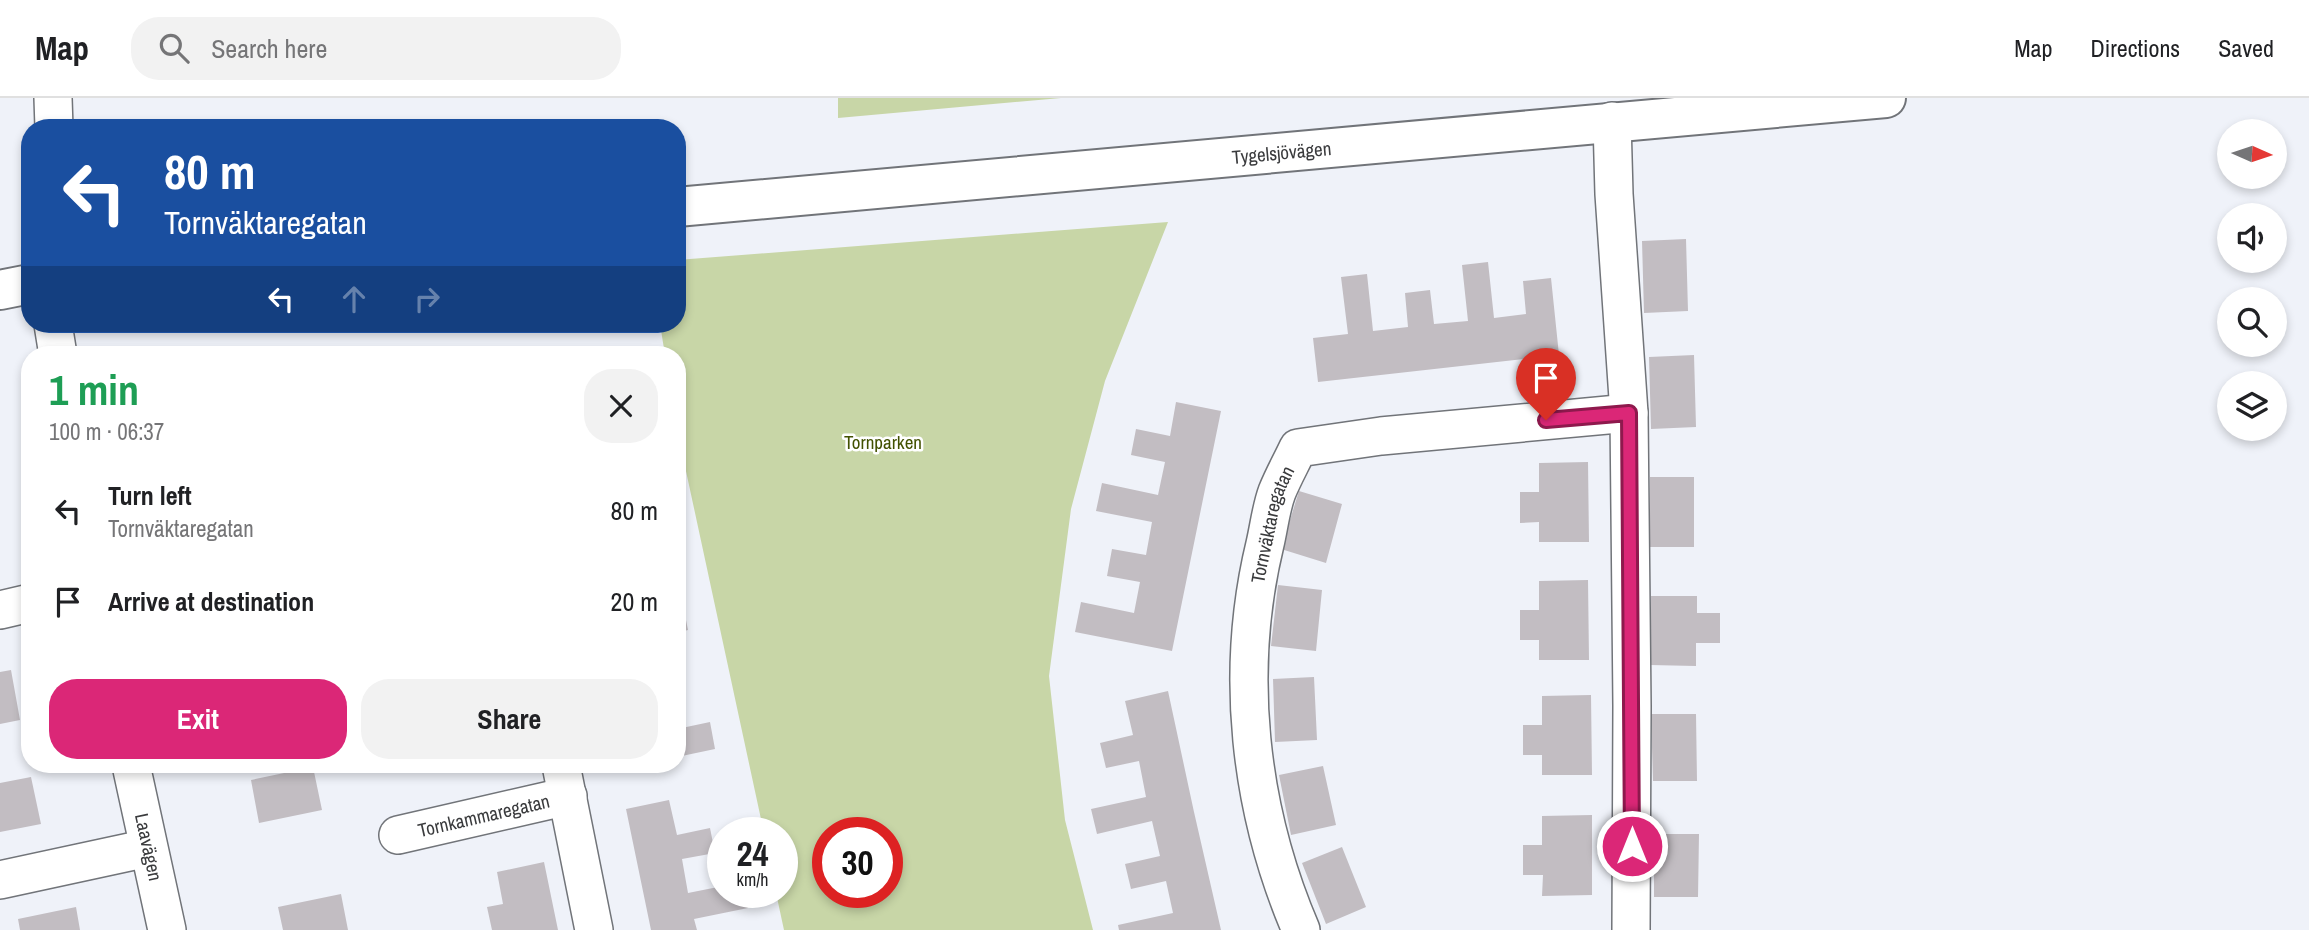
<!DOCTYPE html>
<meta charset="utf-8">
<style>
:root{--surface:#fff;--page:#f2f2f2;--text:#202124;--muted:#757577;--line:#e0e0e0;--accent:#db2777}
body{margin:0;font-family:"Archivo Narrow",sans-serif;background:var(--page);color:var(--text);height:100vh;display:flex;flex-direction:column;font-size:26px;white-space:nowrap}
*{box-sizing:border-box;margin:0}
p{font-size:23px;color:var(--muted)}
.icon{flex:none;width:38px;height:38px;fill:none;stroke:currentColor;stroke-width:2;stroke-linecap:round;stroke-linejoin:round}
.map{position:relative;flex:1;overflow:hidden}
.side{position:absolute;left:21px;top:248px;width:665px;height:427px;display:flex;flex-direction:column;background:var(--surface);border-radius:28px;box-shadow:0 4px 10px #0003}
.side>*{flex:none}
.hud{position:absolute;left:21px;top:21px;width:665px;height:214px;border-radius:28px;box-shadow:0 4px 10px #0003;background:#1a4fa0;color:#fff;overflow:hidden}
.needle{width:46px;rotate:93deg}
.tools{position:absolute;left:2217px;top:21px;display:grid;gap:14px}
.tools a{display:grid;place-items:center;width:70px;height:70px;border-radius:50%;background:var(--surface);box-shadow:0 4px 10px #0003;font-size:35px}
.speed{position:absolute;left:707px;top:719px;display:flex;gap:14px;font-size:35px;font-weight:700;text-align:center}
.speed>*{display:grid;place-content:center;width:91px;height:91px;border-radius:50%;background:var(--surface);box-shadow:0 4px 10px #0003;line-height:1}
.speed small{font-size:18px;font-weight:400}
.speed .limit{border:10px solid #d22;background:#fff;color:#111}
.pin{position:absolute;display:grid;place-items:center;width:60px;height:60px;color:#fff;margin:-72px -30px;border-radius:50% 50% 50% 0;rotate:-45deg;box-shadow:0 0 7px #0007}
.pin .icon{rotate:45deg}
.me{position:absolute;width:77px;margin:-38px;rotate:0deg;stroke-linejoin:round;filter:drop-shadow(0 0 5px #0008)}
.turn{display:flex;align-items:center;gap:24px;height:147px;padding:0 28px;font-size:32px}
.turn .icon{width:91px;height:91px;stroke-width:2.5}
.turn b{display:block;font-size:49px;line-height:60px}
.lanes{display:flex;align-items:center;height:66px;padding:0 28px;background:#0003;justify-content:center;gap:35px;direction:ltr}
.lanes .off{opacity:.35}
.round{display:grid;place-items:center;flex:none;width:74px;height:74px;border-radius:28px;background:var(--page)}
.summary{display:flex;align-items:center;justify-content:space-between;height:119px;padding:0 28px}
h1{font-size:42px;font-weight:700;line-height:52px;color:#1e9e55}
.button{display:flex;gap:14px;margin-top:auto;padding:14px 28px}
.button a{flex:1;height:80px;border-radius:28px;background:var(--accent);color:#fff;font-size:28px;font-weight:700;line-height:80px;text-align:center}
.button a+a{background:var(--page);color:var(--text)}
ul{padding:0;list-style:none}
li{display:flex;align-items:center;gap:21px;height:91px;padding:0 28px}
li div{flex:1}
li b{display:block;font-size:26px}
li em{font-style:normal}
header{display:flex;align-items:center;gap:42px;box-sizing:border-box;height:98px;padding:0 35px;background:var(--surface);border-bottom:2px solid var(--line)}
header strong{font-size:33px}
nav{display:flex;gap:38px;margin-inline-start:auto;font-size:24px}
.search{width:490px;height:63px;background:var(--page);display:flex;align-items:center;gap:18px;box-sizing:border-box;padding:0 24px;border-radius:28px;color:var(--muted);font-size:26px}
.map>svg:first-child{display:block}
.green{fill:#c8d6a7;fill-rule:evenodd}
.building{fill:#c2bdc2}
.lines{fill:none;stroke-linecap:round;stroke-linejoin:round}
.street-casing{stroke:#717479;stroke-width:40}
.secondary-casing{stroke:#717479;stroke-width:42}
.street{stroke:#fff;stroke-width:37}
.secondary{stroke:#fff;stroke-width:38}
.route-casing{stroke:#8e194d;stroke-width:18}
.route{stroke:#db2777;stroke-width:12}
.labels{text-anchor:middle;stroke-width:5;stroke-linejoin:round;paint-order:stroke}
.street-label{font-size:19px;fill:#3a3b3d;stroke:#fff}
.park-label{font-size:19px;fill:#425101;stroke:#fff}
</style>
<header>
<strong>Map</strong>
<div class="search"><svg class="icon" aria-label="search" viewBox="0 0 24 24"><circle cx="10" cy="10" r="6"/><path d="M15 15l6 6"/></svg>Search here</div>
<nav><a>Map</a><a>Directions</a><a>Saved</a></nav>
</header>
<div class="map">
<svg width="2309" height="832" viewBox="0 0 2309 832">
<rect width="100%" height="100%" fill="#eff2f9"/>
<path class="green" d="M 838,0 L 1061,0 L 838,20 Z
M 1168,124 L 1105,283 L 1071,411 L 1049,578 L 1065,722 L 1093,832 L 784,832 L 776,795 L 782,794 L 782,735 L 764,735 L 678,336 L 677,257 L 665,257 L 660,226 L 677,226 L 677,162 ZM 828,735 L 887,735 L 887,794 L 828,794 Z"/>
<path class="building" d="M 1686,141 L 1688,213 L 1644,215 L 1642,143 Z
M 1488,164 L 1494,220 L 1526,216 L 1523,183 L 1551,180 L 1559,257 L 1318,284 L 1313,240 L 1348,236 L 1341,179 L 1367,176 L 1373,233 L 1408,229 L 1405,195 L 1430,192 L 1434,226 L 1468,223 L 1462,167 Z
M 1694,257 L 1696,329 L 1651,331 L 1649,259 Z
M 1176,304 L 1221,313 L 1172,553 L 1075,534 L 1081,504 L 1134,515 L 1140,484 L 1107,478 L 1112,451 L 1146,457 L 1152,424 L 1096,413 L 1102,385 L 1158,397 L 1165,364 L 1131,357 L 1136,331 L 1170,338 Z
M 1588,364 L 1589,444 L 1539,444 L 1539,424 L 1520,425 L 1520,394 L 1539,394 L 1539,365 Z
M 1650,379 L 1694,379 L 1694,449 L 1650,449 Z
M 1299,393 L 1342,406 L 1326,465 L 1281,451 Z
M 1588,482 L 1589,562 L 1539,562 L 1539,542 L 1520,542 L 1520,512 L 1539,512 L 1539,483 Z
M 1278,487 L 1322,492 L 1316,553 L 1271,548 Z
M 1651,498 L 1697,498 L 1697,515 L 1720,515 L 1720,545 L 1696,545 L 1696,568 L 1650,567 Z
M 683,507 L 688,532 L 677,535 L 677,508 Z
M 11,572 L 20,622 L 0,626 L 0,574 Z
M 1314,579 L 1317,642 L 1275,644 L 1273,581 Z
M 1168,593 L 1194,714 L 1221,832 L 1119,832 L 1118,827 L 1173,815 L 1166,783 L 1131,791 L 1125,766 L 1160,758 L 1152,723 L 1097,736 L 1091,711 L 1146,699 L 1139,663 L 1106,670 L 1100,645 L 1133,637 L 1125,603 Z
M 1591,597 L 1592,677 L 1542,677 L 1542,657 L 1523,657 L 1523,627 L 1542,627 L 1542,598 Z
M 1651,616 L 1696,616 L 1697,683 L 1653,683 Z
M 710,624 L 715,651 L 677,659 L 677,631 Z
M 1323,668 L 1336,727 L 1291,737 L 1279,677 Z
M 313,669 L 322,712 L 259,725 L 251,682 Z
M 31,679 L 41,726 L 0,734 L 0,685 Z
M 669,702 L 677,737 L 710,730 L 715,755 L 682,761 L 688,795 L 723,788 L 723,794 L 745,794 L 748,810 L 694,821 L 697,832 L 651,832 L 626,711 Z
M 1592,717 L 1592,797 L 1542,798 L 1543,777 L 1523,777 L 1523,747 L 1542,747 L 1542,718 Z
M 1654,736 L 1699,736 L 1698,799 L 1654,799 Z
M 1342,749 L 1366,809 L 1326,826 L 1302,765 Z
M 544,764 L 558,832 L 492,832 L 487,809 L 503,806 L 497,774 Z
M 341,796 L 348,832 L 283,832 L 278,809 Z
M 76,809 L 80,832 L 20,832 L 18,821 Z"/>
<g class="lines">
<defs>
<g id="street">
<path d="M 53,0 L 54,30"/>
<path d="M 1612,23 L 1614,96 L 1629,315 L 1632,608 L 1631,832"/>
<path d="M 53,226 L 58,257"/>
<path d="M 0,512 L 30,505"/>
<path id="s1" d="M 131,667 L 167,832"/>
<path d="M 561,667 L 594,832"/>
<path id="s2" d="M 398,737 L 568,698"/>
<path d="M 0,782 L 148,750"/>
<path id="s3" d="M 1301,832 C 1249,711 1234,574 1265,446 C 1269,429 1271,410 1277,394 C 1283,379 1291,365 1298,350 L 1381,338 L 1629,315"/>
</g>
<g id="secondary">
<path id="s4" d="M 677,109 L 1886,0"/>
<path d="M 0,192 L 30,186"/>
</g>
</defs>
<use href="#street" class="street-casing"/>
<use href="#secondary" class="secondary-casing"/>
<use href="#street" class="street"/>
<use href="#secondary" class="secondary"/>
</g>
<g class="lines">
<defs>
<path id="route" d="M 1546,322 L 1629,315 L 1632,748"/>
</defs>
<use href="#route" class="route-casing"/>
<use href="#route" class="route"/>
</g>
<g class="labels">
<g class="street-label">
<text dy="7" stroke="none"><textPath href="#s4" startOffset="607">Tygelsjövägen</textPath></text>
<text dy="7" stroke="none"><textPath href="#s3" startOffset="415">Tornväktaregatan</textPath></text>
<text dy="7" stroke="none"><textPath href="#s2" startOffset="88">Tornkammaregatan</textPath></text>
<text dy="7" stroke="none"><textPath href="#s1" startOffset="84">Laavägen</textPath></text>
</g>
<g class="park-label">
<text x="883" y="351">Tornparken</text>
</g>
</g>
</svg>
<div class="tools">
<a><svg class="needle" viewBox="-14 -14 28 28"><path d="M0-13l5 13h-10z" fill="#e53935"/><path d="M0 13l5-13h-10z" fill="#757577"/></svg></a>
<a><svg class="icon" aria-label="sound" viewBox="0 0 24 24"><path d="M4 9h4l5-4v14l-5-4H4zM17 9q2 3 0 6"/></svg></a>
<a><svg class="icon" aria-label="search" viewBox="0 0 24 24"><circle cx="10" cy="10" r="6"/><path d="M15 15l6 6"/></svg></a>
<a><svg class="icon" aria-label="layers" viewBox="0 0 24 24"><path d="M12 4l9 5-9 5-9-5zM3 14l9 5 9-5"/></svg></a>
</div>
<div class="speed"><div>24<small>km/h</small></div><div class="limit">30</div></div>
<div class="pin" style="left:1546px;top:322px;background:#d93025"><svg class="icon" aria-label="arrive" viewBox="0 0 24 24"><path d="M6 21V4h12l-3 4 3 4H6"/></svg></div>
<svg class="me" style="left:1632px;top:748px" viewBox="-20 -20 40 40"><circle r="17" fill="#db2777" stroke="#fff" stroke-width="3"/><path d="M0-11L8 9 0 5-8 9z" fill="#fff"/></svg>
<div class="hud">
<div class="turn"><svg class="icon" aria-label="left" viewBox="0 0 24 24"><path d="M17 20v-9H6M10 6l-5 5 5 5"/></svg><div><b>80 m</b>Tornväktaregatan</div></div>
<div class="lanes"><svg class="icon" aria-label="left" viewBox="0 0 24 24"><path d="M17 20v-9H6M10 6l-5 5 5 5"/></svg><svg class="icon off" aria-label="ahead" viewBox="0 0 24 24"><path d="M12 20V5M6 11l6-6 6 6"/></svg><svg class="icon off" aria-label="right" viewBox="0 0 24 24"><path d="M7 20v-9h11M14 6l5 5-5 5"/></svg></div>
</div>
<section class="side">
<div class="summary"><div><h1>1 min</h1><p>100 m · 06:37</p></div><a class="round"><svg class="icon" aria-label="close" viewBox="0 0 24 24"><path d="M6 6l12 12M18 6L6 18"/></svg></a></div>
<ul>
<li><svg class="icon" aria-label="left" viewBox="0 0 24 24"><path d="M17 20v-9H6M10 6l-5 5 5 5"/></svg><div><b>Turn left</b><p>Tornväktaregatan</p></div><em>80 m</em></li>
<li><svg class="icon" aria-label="arrive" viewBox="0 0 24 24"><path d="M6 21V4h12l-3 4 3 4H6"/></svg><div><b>Arrive at destination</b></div><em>20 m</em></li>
</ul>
<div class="button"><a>Exit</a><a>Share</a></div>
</section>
</div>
